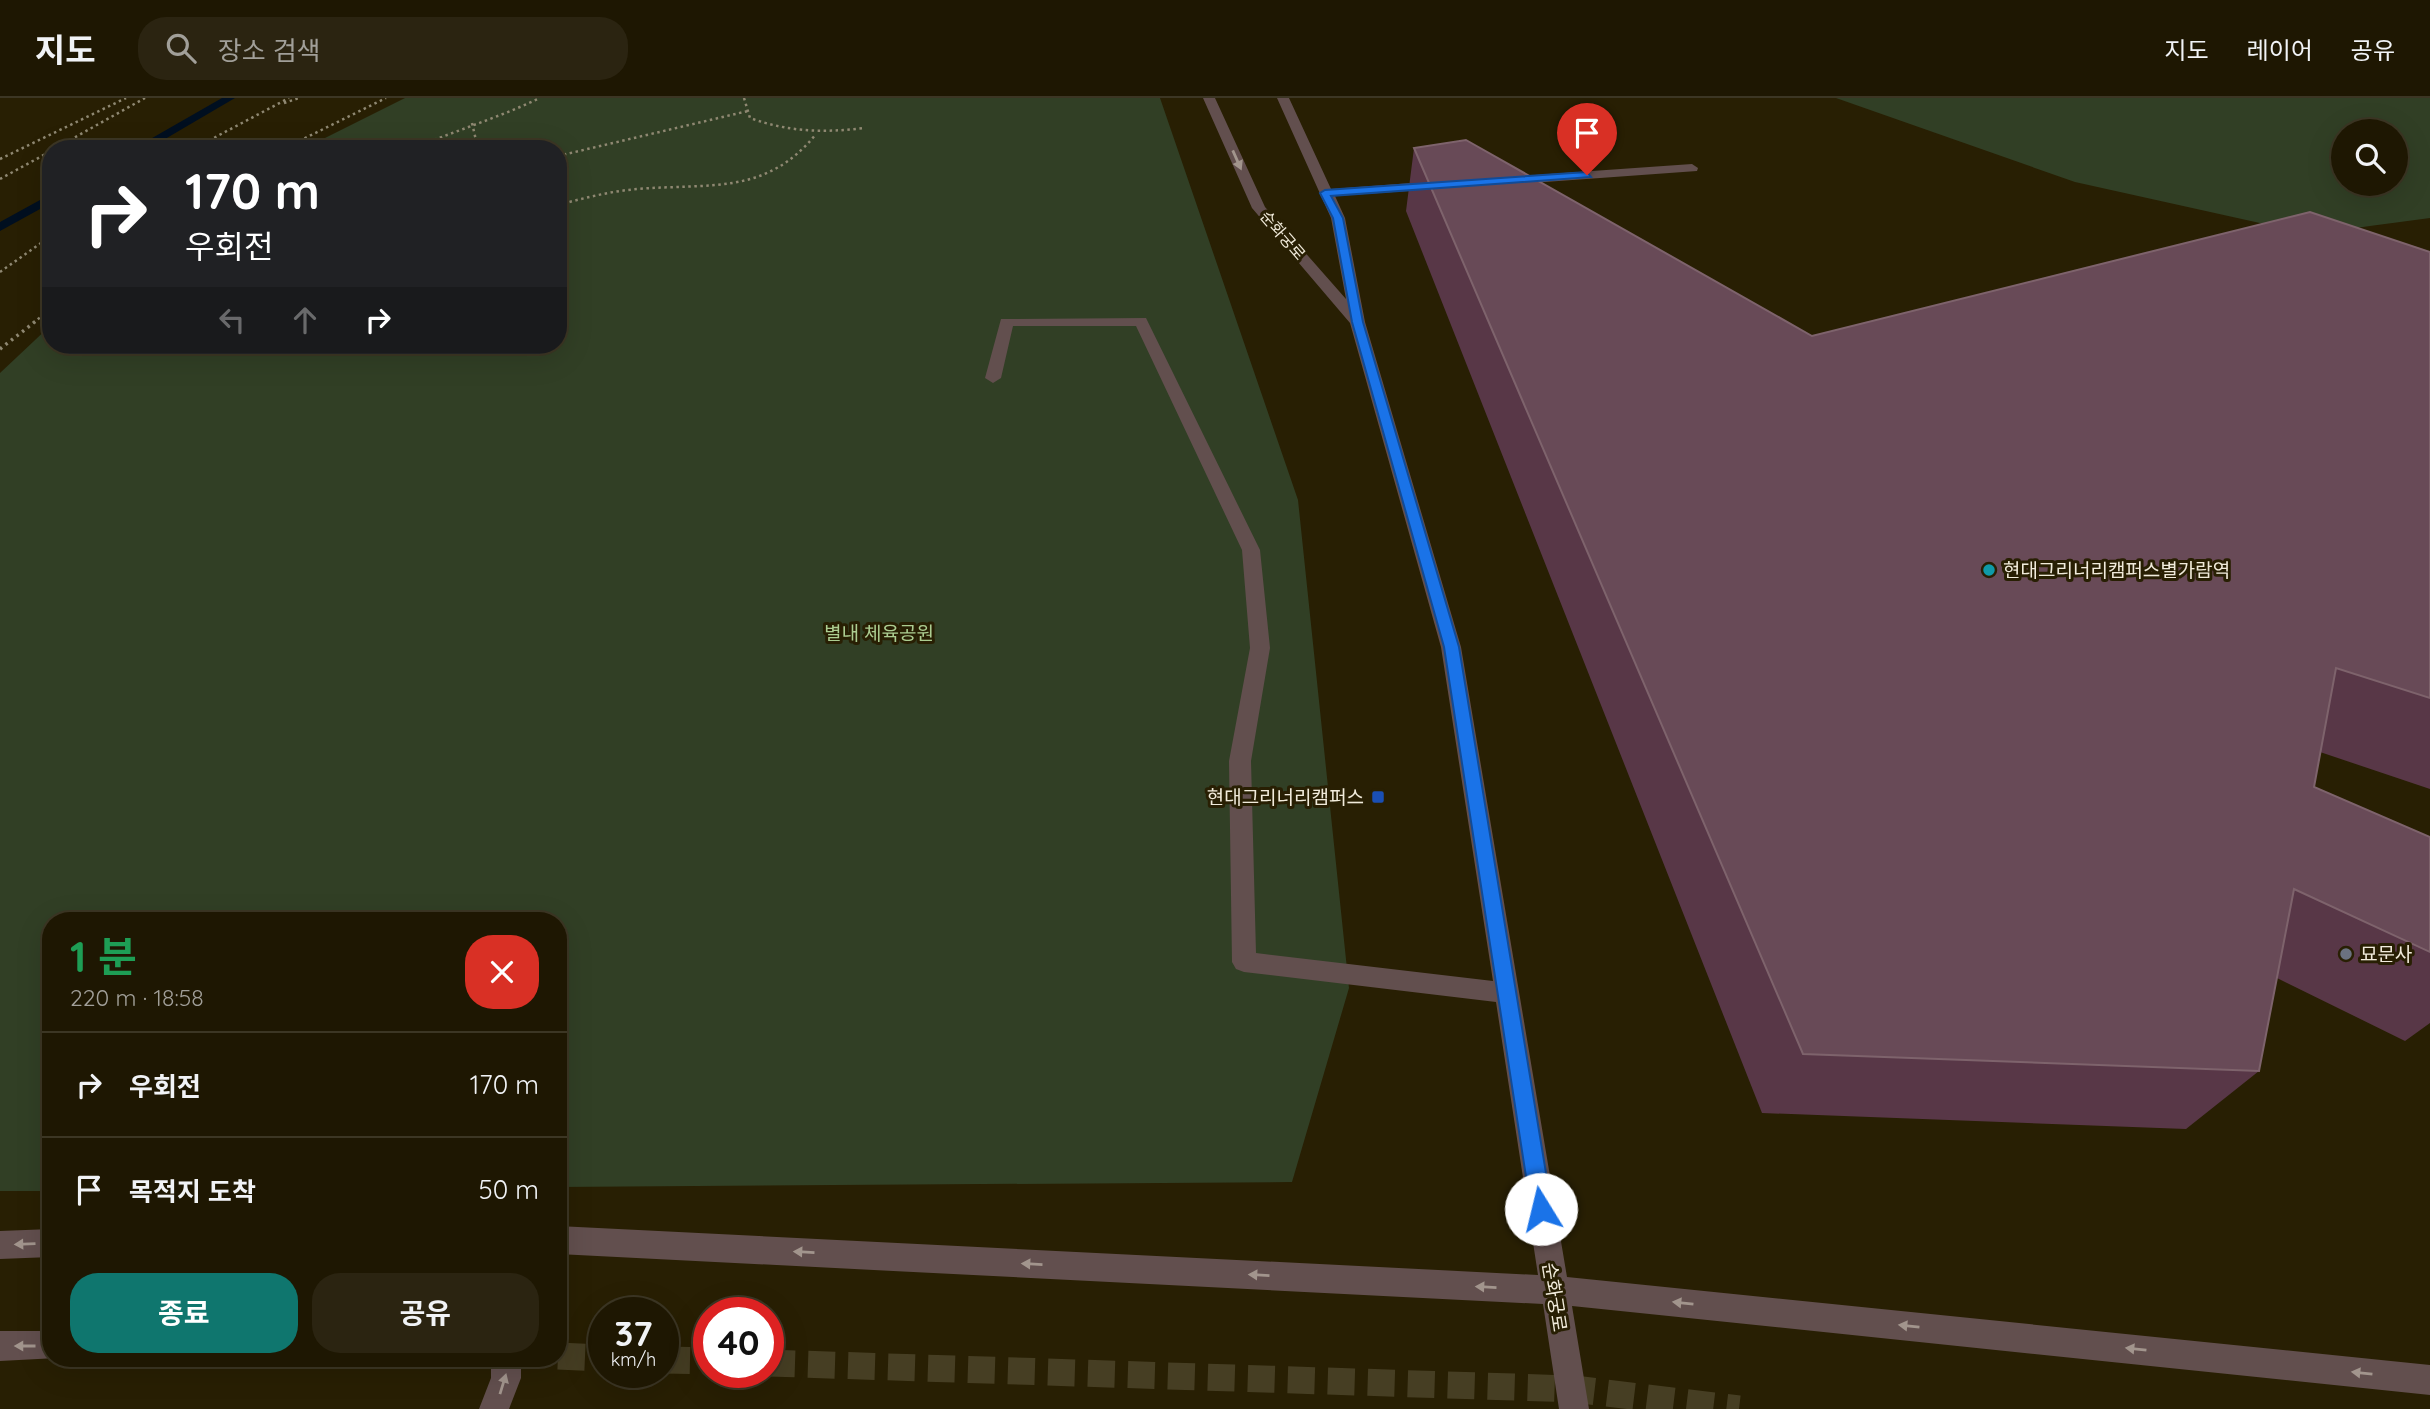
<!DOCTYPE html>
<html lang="ko">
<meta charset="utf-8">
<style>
:root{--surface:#1e1702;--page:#2b2411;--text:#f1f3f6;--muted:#a19f99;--line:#3c3624;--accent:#0f766e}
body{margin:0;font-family:Quicksand,"Noto Sans KR",sans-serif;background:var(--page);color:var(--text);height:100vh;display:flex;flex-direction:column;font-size:26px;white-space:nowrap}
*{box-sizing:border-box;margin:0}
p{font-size:23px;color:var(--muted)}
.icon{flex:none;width:38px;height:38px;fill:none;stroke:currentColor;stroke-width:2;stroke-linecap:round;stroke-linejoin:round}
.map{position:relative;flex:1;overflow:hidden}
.details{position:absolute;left:42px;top:814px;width:525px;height:455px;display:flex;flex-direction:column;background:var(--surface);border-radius:28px;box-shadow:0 7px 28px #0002,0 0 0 2px var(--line)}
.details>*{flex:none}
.hud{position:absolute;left:42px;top:42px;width:525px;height:214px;border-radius:28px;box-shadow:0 7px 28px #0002,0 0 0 2px var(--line);background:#202124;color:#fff;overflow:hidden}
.controls{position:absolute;left:2331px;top:21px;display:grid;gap:14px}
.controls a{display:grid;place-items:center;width:77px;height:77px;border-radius:50%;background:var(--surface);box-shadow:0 7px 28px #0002,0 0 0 2px var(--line);font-size:35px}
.speed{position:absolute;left:588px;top:1199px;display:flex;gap:14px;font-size:35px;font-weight:700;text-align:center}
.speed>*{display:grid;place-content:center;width:91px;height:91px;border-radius:50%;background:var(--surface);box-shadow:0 7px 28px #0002,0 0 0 2px var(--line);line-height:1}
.speed small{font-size:18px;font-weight:400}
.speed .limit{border:10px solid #d22;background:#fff;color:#111}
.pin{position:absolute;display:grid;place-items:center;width:60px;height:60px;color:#fff;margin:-72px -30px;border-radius:50% 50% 50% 0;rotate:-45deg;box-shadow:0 0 7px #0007}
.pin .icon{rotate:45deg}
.me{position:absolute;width:77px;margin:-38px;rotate:351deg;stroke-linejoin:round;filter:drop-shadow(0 0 5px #0008)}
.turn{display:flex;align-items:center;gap:24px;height:147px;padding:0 28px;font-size:32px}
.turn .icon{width:91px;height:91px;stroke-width:2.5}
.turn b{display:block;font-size:49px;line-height:60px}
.lanes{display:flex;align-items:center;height:66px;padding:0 28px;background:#0003;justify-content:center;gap:35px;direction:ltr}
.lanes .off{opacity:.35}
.round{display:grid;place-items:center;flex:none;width:74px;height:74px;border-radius:28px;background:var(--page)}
.overview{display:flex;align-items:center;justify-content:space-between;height:119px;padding:0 28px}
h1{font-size:42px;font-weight:700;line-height:52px;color:#1e9e55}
.action{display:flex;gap:14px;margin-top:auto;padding:14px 28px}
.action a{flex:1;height:80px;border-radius:28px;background:var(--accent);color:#fff;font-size:28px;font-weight:700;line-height:80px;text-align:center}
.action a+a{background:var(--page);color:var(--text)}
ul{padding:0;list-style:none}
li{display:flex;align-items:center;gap:21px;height:105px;padding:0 28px;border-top:2px solid var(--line)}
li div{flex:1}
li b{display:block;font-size:26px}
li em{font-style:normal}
header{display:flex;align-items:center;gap:42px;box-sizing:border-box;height:98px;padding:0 35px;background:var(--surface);border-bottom:2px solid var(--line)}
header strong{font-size:33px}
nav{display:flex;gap:38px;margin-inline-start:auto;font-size:24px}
.search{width:490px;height:63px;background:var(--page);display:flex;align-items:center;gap:18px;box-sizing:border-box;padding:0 24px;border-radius:28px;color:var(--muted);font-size:26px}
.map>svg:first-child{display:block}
.green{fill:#313f25;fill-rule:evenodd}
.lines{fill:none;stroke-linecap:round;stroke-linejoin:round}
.stream{fill:#000f20;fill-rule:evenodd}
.minor-tunnel{stroke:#463e23;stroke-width:27;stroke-dasharray:27 13;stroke-linecap:butt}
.path-far1{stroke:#8f8872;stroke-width:2.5;stroke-dasharray:2.5 3.5;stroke-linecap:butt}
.path{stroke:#8f8872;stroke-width:3.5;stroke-dasharray:2.5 4.5;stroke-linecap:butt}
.minor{fill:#624f4e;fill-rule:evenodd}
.wall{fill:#583747}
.building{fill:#684a57;stroke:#7e636c;stroke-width:2}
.oneway{fill:#a2958d}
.route{fill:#1a73e8;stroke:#114b97;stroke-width:2}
.culture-dot{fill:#0f9aa8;stroke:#281f03;stroke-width:2.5}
.transit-dot{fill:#1a4fb4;stroke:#281f03;stroke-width:2.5}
.worship-dot{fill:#6b7280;stroke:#281f03;stroke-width:2.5}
.labels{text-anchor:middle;stroke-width:6;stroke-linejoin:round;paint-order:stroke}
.far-street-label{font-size:16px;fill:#f1ebdb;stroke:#281f03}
.poi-label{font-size:19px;fill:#f1ebdb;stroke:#281f03;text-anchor:start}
.park-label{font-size:19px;fill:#accd91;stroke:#281f03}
.street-label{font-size:19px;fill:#f1ebdb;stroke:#281f03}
</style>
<header>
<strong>지도</strong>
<div class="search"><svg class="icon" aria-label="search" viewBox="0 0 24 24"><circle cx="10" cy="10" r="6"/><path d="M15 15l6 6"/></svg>장소 검색</div>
<nav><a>지도</a><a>레이어</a><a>공유</a></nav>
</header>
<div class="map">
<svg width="2430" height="1311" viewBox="0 0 2430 1311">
<rect width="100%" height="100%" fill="#281f03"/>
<path class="green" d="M 405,0 L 1160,0 L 1298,402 L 1349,890 L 1292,1084 L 558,1089 L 558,822 L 51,822 L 51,1093 L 0,1093 L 0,275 L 51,227 L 51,247 L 558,247 L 558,51 L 303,51 Z
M 1836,0 L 2430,0 L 2430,120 L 2310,136 L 2075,84 ZM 2343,33 L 2396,33 L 2396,86 L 2343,86 Z"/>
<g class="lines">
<path class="stream" d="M 222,0 L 235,0 L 148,51 L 133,51 Z
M 51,96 L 51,105 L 0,133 L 0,124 Z"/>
<path class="minor-tunnel" d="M 558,1258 L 604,1260
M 663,1262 L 709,1263
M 768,1265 L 1574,1291 L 1739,1311"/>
<path class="path-far1" d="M 744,0 L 750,20 C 789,34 823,35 864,30
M 284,5 L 299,0
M 472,25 L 478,51
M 54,51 L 145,0
M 193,51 L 289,0
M 283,51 L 386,0
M 412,51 C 454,33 498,20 540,0
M 487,51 L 508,51
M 558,58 L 748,13
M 0,61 L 126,0
M 0,81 L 51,53
M 558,107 C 584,100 611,93 638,91 C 709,85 766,98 816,36
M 0,174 L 51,138
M 33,225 L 51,211"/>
<path class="path" d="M 0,251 L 36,223"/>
<path class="minor" d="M 1203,0 L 1215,0 L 1265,109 L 1346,201 L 1331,120 L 1277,0 L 1289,0 L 1331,91 L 1438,83 L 1445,87 L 1438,91 L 1335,98 L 1345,120 L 1365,224 L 1461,549 L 1567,1179 L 2430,1267 L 2430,1297 L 1572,1208 L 1589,1311 L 1559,1311 L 1543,1206 L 558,1156 L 558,1128 L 1538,1177 L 1496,904 L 1244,874 L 1236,871 L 1232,864 L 1229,663 L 1250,550 L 1242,452 L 1136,228 L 1013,228 L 1001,280 L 993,285 L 985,280 L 1001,221 L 1146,220 L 1260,452 L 1270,550 L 1251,663 L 1256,855 L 1493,883 L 1441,549 L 1350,225 L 1252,110 Z
M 1692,66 L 1698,70 L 1697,73 L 1505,87 L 1498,83 L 1505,79 Z
M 51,1131 L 51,1159 L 0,1161 L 0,1133 Z
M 0,1233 L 51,1233 L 51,1260 L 57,1260 L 0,1263 Z
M 491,1260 L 521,1260 L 521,1280 L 509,1311 L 479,1311 L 491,1280 Z"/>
</g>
<path class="wall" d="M 1414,50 L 1812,238 L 2430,154 L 2430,691 L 2320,654 L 2314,689 L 2430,739 L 2430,925 L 2405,943 L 2277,880 L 2259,973 L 2186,1031 L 1762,1015 L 1406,113 Z"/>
<path class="building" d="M 1466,42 L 1812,238 L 2310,114 L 2430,154 L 2430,600 L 2336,570 L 2314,689 L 2430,739 L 2430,854 L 2294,791 L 2259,973 L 1803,956 L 1414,50 Z"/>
<defs><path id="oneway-solid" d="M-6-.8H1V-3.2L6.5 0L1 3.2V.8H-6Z" transform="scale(1.75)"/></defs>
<g class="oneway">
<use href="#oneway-solid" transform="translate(1237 62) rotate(66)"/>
<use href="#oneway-solid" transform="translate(25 1146) rotate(178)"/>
<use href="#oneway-solid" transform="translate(804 1154) rotate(-177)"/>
<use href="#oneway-solid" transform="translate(1032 1166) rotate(-177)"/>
<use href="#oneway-solid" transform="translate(1259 1177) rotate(-177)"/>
<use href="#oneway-solid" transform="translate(1486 1189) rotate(-177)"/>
<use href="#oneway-solid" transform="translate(1683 1205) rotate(-174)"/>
<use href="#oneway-solid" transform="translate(1909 1228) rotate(-174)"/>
<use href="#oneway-solid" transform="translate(25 1248) rotate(-180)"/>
<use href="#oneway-solid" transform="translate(2136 1251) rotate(-174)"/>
<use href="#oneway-solid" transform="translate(2362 1275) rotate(-174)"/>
<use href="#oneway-solid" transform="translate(503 1286) rotate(-73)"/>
</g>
<path class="route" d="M 1587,74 L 1591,79 L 1331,98 L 1343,120 L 1363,224 L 1459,549 L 1552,1111 L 1549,1118 L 1541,1121 L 1534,1118 L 1531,1111 L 1444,549 L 1352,224 L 1333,120 L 1320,95 L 1325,92 Z"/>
<circle class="culture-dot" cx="1989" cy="472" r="7"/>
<rect class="transit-dot" x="1371" y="692" width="14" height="14" rx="3.5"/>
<circle class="worship-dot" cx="2346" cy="856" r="7"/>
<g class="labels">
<g class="far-street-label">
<text transform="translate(1283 137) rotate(49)" y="6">순화궁로</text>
</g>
<g class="poi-label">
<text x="2003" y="479">현대그리너리캠퍼스별가람역</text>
<text x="1364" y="706" text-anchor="end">현대그리너리캠퍼스</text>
<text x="2360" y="863">묘문사</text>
</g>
<g class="park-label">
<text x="879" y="542">별내 체육공원</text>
</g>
<g class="street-label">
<text transform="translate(1555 1199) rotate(81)" y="7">순화궁로</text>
</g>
</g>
</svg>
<div class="controls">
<a><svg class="icon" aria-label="search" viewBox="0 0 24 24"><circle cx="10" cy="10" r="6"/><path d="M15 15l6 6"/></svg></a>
</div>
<div class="speed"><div>37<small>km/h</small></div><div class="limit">40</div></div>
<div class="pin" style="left:1587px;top:77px;background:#d93025"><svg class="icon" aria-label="arrive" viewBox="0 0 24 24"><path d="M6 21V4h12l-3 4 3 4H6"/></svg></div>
<svg class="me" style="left:1541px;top:1111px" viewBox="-20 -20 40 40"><circle r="19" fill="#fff"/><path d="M0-13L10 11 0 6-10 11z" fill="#1a73e8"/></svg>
<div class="hud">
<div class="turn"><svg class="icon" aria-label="right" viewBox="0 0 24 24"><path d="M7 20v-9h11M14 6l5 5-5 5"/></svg><div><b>170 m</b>우회전</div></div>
<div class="lanes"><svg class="icon off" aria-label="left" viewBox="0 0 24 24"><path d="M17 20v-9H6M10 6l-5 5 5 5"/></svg><svg class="icon off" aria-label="ahead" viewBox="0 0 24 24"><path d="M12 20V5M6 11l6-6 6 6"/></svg><svg class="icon" aria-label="right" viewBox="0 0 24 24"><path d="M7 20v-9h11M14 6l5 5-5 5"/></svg></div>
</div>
<section class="details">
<div class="overview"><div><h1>1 분</h1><p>220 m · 18:58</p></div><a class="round" style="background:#d93025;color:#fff"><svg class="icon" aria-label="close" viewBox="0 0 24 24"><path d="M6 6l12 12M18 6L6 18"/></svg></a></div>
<ul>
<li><svg class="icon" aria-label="right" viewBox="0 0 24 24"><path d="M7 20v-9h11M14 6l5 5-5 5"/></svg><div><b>우회전</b></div><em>170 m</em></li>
<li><svg class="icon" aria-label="arrive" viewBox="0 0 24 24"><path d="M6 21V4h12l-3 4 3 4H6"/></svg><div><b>목적지 도착</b></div><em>50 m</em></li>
</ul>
<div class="action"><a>종료</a><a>공유</a></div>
</section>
</div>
